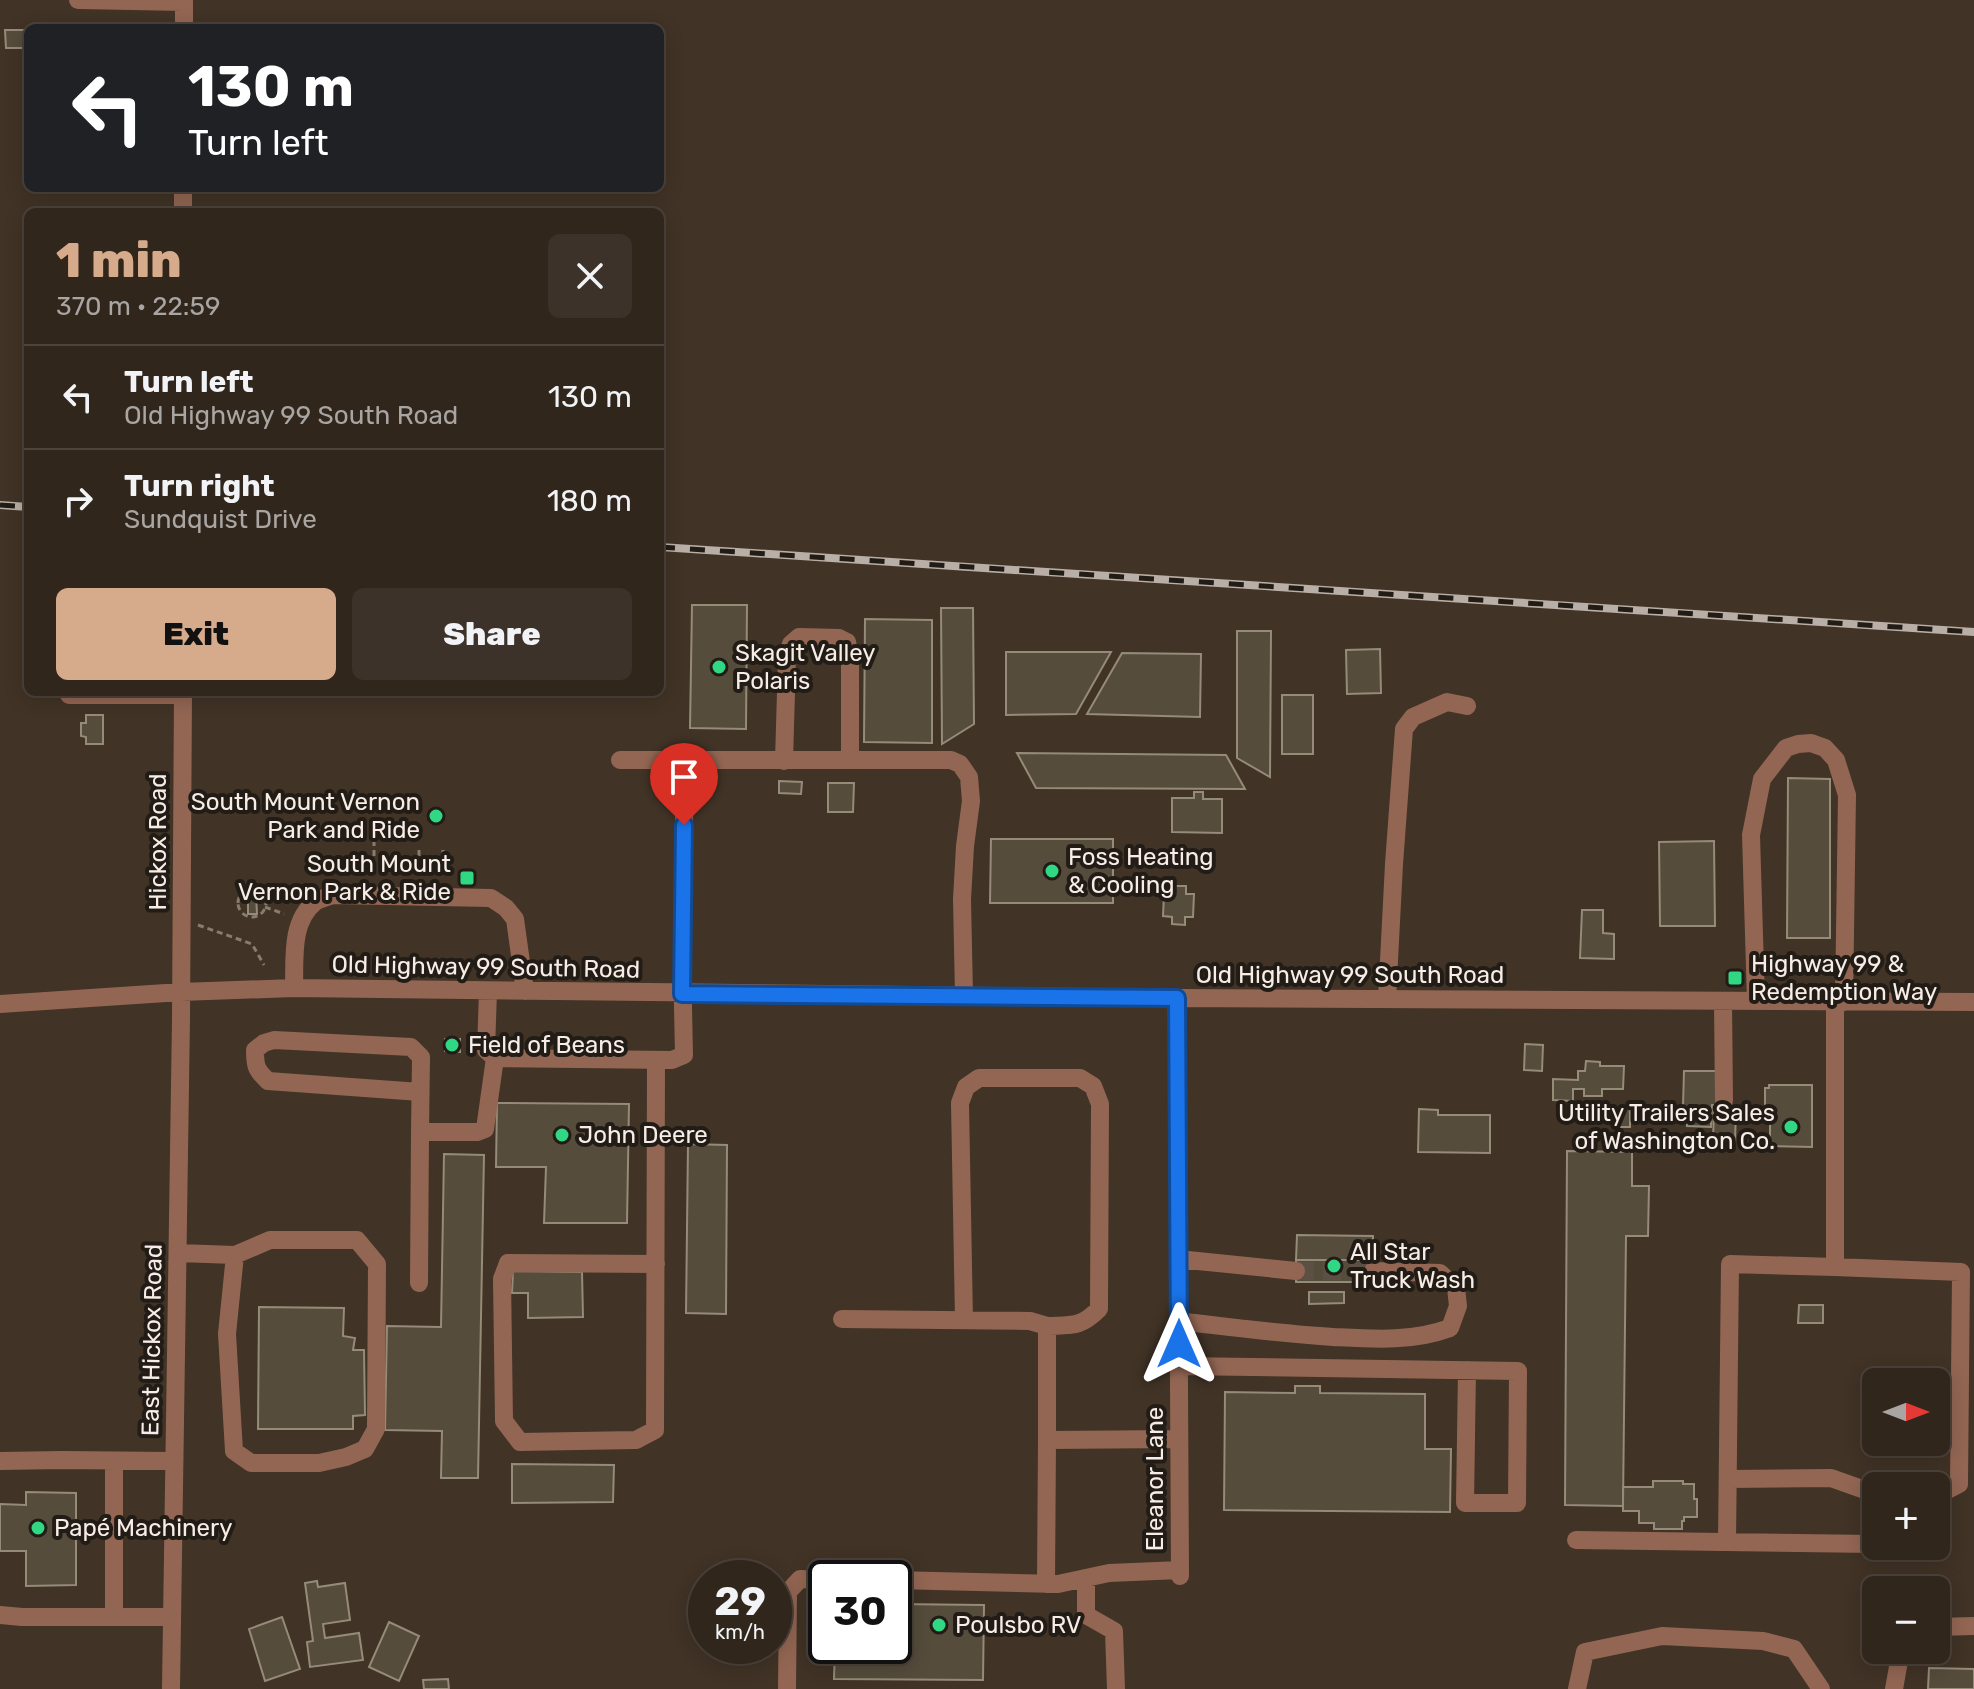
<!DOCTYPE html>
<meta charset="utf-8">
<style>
:root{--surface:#31261c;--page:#3d3229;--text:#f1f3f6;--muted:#a8a5a3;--line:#4c433b;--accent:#d6ab8b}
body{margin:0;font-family:Rubik,sans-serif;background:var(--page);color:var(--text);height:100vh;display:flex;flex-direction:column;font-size:30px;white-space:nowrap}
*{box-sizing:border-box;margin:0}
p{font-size:26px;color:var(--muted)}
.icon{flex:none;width:44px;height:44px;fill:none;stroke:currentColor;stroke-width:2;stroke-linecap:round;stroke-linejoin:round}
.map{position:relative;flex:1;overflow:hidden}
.sheet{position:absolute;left:24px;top:208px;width:640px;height:488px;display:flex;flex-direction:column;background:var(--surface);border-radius:12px;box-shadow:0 4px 20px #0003,0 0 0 2px var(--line)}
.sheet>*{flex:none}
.hud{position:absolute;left:24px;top:24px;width:640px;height:168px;border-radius:12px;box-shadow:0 4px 20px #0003,0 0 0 2px var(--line);background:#202124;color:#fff;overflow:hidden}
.needle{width:52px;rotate:90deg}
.fabs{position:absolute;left:1862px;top:1368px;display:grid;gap:16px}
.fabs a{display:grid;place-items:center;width:88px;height:88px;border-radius:12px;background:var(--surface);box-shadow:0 4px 20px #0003,0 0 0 2px var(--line);font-size:40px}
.speed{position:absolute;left:688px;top:1560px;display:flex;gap:16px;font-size:40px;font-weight:700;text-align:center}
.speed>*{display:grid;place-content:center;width:104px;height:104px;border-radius:50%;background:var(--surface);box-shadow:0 4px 20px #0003,0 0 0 2px var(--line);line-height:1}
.speed small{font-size:20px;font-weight:400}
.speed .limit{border:4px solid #111;border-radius:12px;background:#fff;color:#111}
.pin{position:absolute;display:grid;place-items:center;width:68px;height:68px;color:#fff;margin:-82px -34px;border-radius:50% 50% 50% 0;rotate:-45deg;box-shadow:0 0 8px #0007}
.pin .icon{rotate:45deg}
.me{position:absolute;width:88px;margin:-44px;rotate:0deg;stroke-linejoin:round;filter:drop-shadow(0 0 6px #0008)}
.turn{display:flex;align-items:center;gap:28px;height:168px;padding:0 32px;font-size:36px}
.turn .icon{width:104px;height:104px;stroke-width:2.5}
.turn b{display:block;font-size:56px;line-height:68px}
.round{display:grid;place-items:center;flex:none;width:84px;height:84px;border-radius:12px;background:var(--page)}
.head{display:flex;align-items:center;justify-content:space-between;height:136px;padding:0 32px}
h1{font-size:48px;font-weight:800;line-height:60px;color:var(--accent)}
.button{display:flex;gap:16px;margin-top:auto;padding:16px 32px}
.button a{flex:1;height:92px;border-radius:12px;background:var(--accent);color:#111;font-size:32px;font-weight:800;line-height:92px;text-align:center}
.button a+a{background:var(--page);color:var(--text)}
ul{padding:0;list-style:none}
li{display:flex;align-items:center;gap:24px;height:104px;padding:0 32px;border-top:2px solid var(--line)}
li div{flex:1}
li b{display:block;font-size:30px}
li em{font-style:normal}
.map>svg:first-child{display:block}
.building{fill:#554c3c;stroke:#958b79;stroke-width:2}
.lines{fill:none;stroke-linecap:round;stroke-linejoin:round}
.minor-tunnel{stroke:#5c4f43;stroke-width:18;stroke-dasharray:18 9;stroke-linecap:butt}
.path{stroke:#887c71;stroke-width:3;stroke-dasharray:6 4;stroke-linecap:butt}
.minor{stroke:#936653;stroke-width:18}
.rail-casing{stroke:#baafa6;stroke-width:8}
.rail{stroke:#221c16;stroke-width:5;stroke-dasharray:15;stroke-linecap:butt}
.route-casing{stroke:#114b97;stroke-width:20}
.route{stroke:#1a73e8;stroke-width:14}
.poi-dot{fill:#30d883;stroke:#221c16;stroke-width:3}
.labels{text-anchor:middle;stroke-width:8;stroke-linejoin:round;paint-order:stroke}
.poi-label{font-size:24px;fill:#f7ede6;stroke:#221c16;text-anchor:start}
.street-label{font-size:24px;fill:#f7ede6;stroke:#221c16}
</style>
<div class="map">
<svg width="1974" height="1689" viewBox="0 0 1974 1689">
<rect width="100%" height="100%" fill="#413326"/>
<path class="building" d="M 68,24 L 90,26 L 90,28 L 57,28 L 57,26 L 68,26 Z
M 5,30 L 28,30 L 28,48 L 6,48 Z
M 692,605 L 747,605 L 746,729 L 690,728 Z
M 941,608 L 973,608 L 974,724 L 942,744 Z
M 865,619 L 932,620 L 932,743 L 864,742 Z
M 1237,631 L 1271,631 L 1270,777 L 1237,758 Z
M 1380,649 L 1381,693 L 1347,694 L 1346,650 Z
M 1006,652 L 1111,652 L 1076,714 L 1006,715 Z
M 1122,653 L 1201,654 L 1200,717 L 1087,714 Z
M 1282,695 L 1313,695 L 1313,754 L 1282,754 Z
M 86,715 L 103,715 L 103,744 L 86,744 L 86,737 L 81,736 L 81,723 L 86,723 Z
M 1017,753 L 1226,755 L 1245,789 L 1036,788 Z
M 1788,778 L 1830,779 L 1830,938 L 1787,938 Z
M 779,781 L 802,782 L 801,794 L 779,793 Z
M 828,783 L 854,783 L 853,812 L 828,812 Z
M 1194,792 L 1203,792 L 1203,799 L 1222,799 L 1222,833 L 1172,832 L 1172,798 L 1194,798 Z
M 991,839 L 1113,839 L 1113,903 L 990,903 Z
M 1714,841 L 1715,926 L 1660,926 L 1659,842 Z
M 1171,886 L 1186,886 L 1186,894 L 1194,894 L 1193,917 L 1185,917 L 1185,925 L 1172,924 L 1172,917 L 1163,916 L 1164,894 L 1170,894 Z
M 248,894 L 256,894 L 257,914 L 248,914 Z
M 1582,910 L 1603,910 L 1603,933 L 1614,934 L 1614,959 L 1580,958 Z
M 445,1039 L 460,1039 L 460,1052 L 445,1051 Z
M 1525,1044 L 1543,1045 L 1542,1071 L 1524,1070 Z
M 1586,1061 L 1600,1062 L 1600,1066 L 1624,1066 L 1623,1089 L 1602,1089 L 1602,1096 L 1584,1096 L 1584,1089 L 1573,1089 L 1573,1101 L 1553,1100 L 1553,1079 L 1578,1080 L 1578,1071 L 1585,1071 Z
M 1684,1071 L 1717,1071 L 1716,1105 L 1712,1105 L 1711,1127 L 1687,1126 L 1688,1106 L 1683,1106 Z
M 1769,1085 L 1812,1085 L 1812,1147 L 1770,1146 L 1770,1107 L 1765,1107 L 1765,1088 L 1769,1088 Z
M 497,1103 L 629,1104 L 627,1223 L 544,1223 L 546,1167 L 496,1167 Z
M 1617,1108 L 1630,1108 L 1630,1127 L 1617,1127 Z
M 1419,1109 L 1438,1110 L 1438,1115 L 1490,1115 L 1490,1153 L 1418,1152 Z
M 1714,1109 L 1736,1110 L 1735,1142 L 1713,1142 Z
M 688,1144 L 727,1145 L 726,1314 L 686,1313 Z
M 1567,1151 L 1632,1152 L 1632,1186 L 1649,1186 L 1648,1236 L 1626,1236 L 1623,1506 L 1565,1505 Z
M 444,1154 L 484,1155 L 478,1478 L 441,1478 L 442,1431 L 385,1430 L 387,1326 L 441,1327 Z
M 1297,1235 L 1373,1236 L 1373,1260 L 1296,1260 Z
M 1296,1260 L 1373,1260 L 1373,1282 L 1296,1282 Z
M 513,1271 L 582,1272 L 583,1317 L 528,1318 L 528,1293 L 512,1293 Z
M 1309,1292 L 1344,1292 L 1344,1303 L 1309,1304 Z
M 1799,1305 L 1823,1305 L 1823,1323 L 1798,1323 Z
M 259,1307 L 344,1308 L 343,1336 L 355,1338 L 353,1350 L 364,1350 L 365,1415 L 353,1416 L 353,1429 L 258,1429 Z
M 1295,1386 L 1320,1386 L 1320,1393 L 1425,1394 L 1425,1449 L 1451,1449 L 1450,1512 L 1224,1510 L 1225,1392 L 1295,1393 Z
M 512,1464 L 614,1465 L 613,1502 L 512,1503 Z
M 1653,1481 L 1683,1481 L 1683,1484 L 1694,1484 L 1694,1499 L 1697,1499 L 1697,1517 L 1684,1517 L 1684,1521 L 1682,1521 L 1682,1529 L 1654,1529 L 1654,1523 L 1639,1523 L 1639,1511 L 1623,1511 L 1623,1487 L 1653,1487 Z
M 26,1492 L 76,1493 L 76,1585 L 26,1586 L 26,1551 L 0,1551 L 0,1504 L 26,1505 Z
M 317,1581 L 318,1587 L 345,1583 L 350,1620 L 323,1624 L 325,1638 L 359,1633 L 363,1660 L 310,1667 L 307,1642 L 313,1641 L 305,1583 Z
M 894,1604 L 984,1605 L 983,1680 L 834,1679 L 835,1646 L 894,1646 Z
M 282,1617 L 300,1669 L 265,1681 L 249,1629 Z
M 389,1622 L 419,1636 L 399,1681 L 369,1667 Z
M 1929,1668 L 1974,1669 L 1974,1689 L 1928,1689 Z
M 448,1679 L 449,1689 L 424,1689 L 423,1680 Z"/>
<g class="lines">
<path class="minor-tunnel" d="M 1296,1271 L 1373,1271"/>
<path class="path" d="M 374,840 L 374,868
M 419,850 L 419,868
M 443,850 L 443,868
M 396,851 L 396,868
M238 903a14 14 0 1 1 28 0a14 14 0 1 1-28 0Z
M 265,907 L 284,914
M 198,925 L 252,944 L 264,965"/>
<path class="minor" d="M 78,0 L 184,2
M 184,28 L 184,0
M 183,212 L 183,188
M 69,695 L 183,695
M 620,760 L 951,760 L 960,764 L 969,777 L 971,801 L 965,846 L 962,899 L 964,996
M 784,761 L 787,657 L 791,644 L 799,637 L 839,638 L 847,642 L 850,656 L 850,760
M 294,988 C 295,960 290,922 315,902 C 319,899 328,897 333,895 L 491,898 L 506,908 L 515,919 L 525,991
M 488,991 L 486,1050 L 495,1058 L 672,1060 L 684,1055 L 682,959 L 685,761
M 1177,998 L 1180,1576
M 1387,999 L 1394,864 L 1404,729 L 1413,717 L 1447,702 L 1467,706
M 1723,1001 L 1724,1101
M 1756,1001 L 1751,835 L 1762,779 L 1786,748 L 1798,744 L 1811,743 L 1825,748 L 1836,760 L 1847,795 L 1844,1002
M 1835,1002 L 1835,1267 L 1961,1272 L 1959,1484 L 1936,1496
M 0,1004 L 181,992 L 294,988 L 1177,998 L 1974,1002
M 420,1132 L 421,1057 L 411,1047 L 274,1040 L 264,1043 L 255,1050 C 255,1066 256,1070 268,1081 L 420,1092
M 178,1253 L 235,1255 L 270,1240 L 357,1240 L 377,1264 L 376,1429 L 365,1449 L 346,1457 L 319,1463 L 251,1463 L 234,1451 L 227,1334 L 235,1255
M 1178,1259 L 1296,1271
M 656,1264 L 508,1263 L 502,1279 L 504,1421 L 520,1442 L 636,1440 L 655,1430 L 656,1060
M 419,1283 L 420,1132 L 477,1132 L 485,1129 L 495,1058
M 842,1319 L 1030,1321 L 1047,1326 L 1047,1440 L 1179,1439
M 964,1320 L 960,1103 L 966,1087 L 979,1078 L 1080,1078 L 1093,1086 L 1100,1104 L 1099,1309 C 1080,1328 1072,1325 1047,1326
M 1178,1321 C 1230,1327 1281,1334 1333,1337 C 1373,1339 1412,1342 1450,1328 L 1458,1306 L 1456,1288 L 1440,1273 L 1373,1271
M 1179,1366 L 1518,1371 L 1517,1503 L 1465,1503 L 1467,1370
M 0,1461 L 62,1460 L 174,1461
M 114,1461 L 114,1617
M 1728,1479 L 1831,1478 L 1876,1494
M 1576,1540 L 1876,1544
M 1727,1542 L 1730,1264 L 1835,1267
M 1086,1578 L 1086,1615 L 1114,1631 L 1116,1689
M 894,1580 L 1058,1584 L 1109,1573 L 1180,1570
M 1046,1584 L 1047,1440
M 0,1615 L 22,1617 L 172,1617
M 1936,1627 L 1974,1626
M 171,1689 L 181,1018 L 183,692
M 787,1689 L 788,1592 L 800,1579 L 826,1580
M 1577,1689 L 1585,1652 L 1662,1636 L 1763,1641 L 1794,1649 L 1821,1689
M 1894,1689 L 1901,1650"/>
<defs>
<path id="rail" d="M 0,505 L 28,507
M 660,547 L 1974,632"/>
</defs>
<use href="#rail" class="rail-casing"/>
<use href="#rail" class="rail"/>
</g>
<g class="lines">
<defs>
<path id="route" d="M 684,825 L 682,994 L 1177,998 L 1179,1344"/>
</defs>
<use href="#route" class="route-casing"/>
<use href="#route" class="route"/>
</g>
<g class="poi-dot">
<circle cx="719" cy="667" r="8"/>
<circle cx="436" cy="816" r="8"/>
<circle cx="1052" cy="871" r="8"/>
<rect x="459" y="870" width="16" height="16" rx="4"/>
<rect x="1727" y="970" width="16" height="16" rx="4"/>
<circle cx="452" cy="1045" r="8"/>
<circle cx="1791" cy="1127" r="8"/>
<circle cx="562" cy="1135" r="8"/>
<circle cx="1334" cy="1266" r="8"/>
<circle cx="38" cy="1528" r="8"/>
<circle cx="939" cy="1625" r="8"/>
</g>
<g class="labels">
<g class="poi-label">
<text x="735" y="661">Skagit Valley<tspan x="735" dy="28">Polaris</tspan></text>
<text x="420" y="810" text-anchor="end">South Mount Vernon<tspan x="420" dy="28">Park and Ride</tspan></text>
<text x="1068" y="865">Foss Heating<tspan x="1068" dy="28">&amp; Cooling</tspan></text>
<text x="451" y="872" text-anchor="end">South Mount<tspan x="451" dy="28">Vernon Park &amp; Ride</tspan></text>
<text x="1751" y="972">Highway 99 &amp;<tspan x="1751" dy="28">Redemption Way</tspan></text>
<text x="468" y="1053">Field of Beans</text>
<text x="1775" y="1121" text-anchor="end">Utility Trailers Sales<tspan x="1775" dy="28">of Washington Co.</tspan></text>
<text x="578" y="1143">John Deere</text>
<text x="1350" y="1260">All Star<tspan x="1350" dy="28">Truck Wash</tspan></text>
<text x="54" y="1536">Papé Machinery</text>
<text x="955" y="1633">Poulsbo RV</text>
</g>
<g class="street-label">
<text transform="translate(158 842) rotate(-90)" y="8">Hickox Road</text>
<text transform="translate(486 967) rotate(1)" y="8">Old Highway 99 South Road</text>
<text x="1350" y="983">Old Highway 99 South Road</text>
<text transform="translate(152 1340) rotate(-89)" y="8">East Hickox Road</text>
<text transform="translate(1155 1479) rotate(-90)" y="8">Eleanor Lane</text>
</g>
</g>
</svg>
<div class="fabs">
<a><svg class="needle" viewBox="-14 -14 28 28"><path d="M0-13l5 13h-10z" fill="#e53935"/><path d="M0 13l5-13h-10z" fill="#a8a5a3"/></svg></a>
<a>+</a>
<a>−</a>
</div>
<div class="speed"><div>29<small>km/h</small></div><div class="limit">30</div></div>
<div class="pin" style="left:684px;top:825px;background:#d93025"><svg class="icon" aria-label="arrive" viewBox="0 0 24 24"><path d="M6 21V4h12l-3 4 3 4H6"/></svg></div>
<svg class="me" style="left:1179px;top:1344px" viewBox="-20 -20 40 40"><path d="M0-17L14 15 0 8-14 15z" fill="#1a73e8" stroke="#fff" stroke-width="4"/></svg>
<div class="hud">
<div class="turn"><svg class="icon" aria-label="left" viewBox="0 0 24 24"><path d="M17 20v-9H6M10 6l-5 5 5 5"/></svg><div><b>130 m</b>Turn left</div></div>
</div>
<section class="sheet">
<div class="head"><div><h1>1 min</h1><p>370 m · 22:59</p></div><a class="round"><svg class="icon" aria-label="close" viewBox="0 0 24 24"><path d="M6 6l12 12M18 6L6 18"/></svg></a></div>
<ul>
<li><svg class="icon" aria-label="left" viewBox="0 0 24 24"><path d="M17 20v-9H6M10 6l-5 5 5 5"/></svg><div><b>Turn left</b><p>Old Highway 99 South Road</p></div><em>130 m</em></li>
<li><svg class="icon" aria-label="right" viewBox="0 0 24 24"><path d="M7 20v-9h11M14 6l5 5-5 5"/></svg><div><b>Turn right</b><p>Sundquist Drive</p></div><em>180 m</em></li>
</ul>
<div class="button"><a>Exit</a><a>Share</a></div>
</section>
</div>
